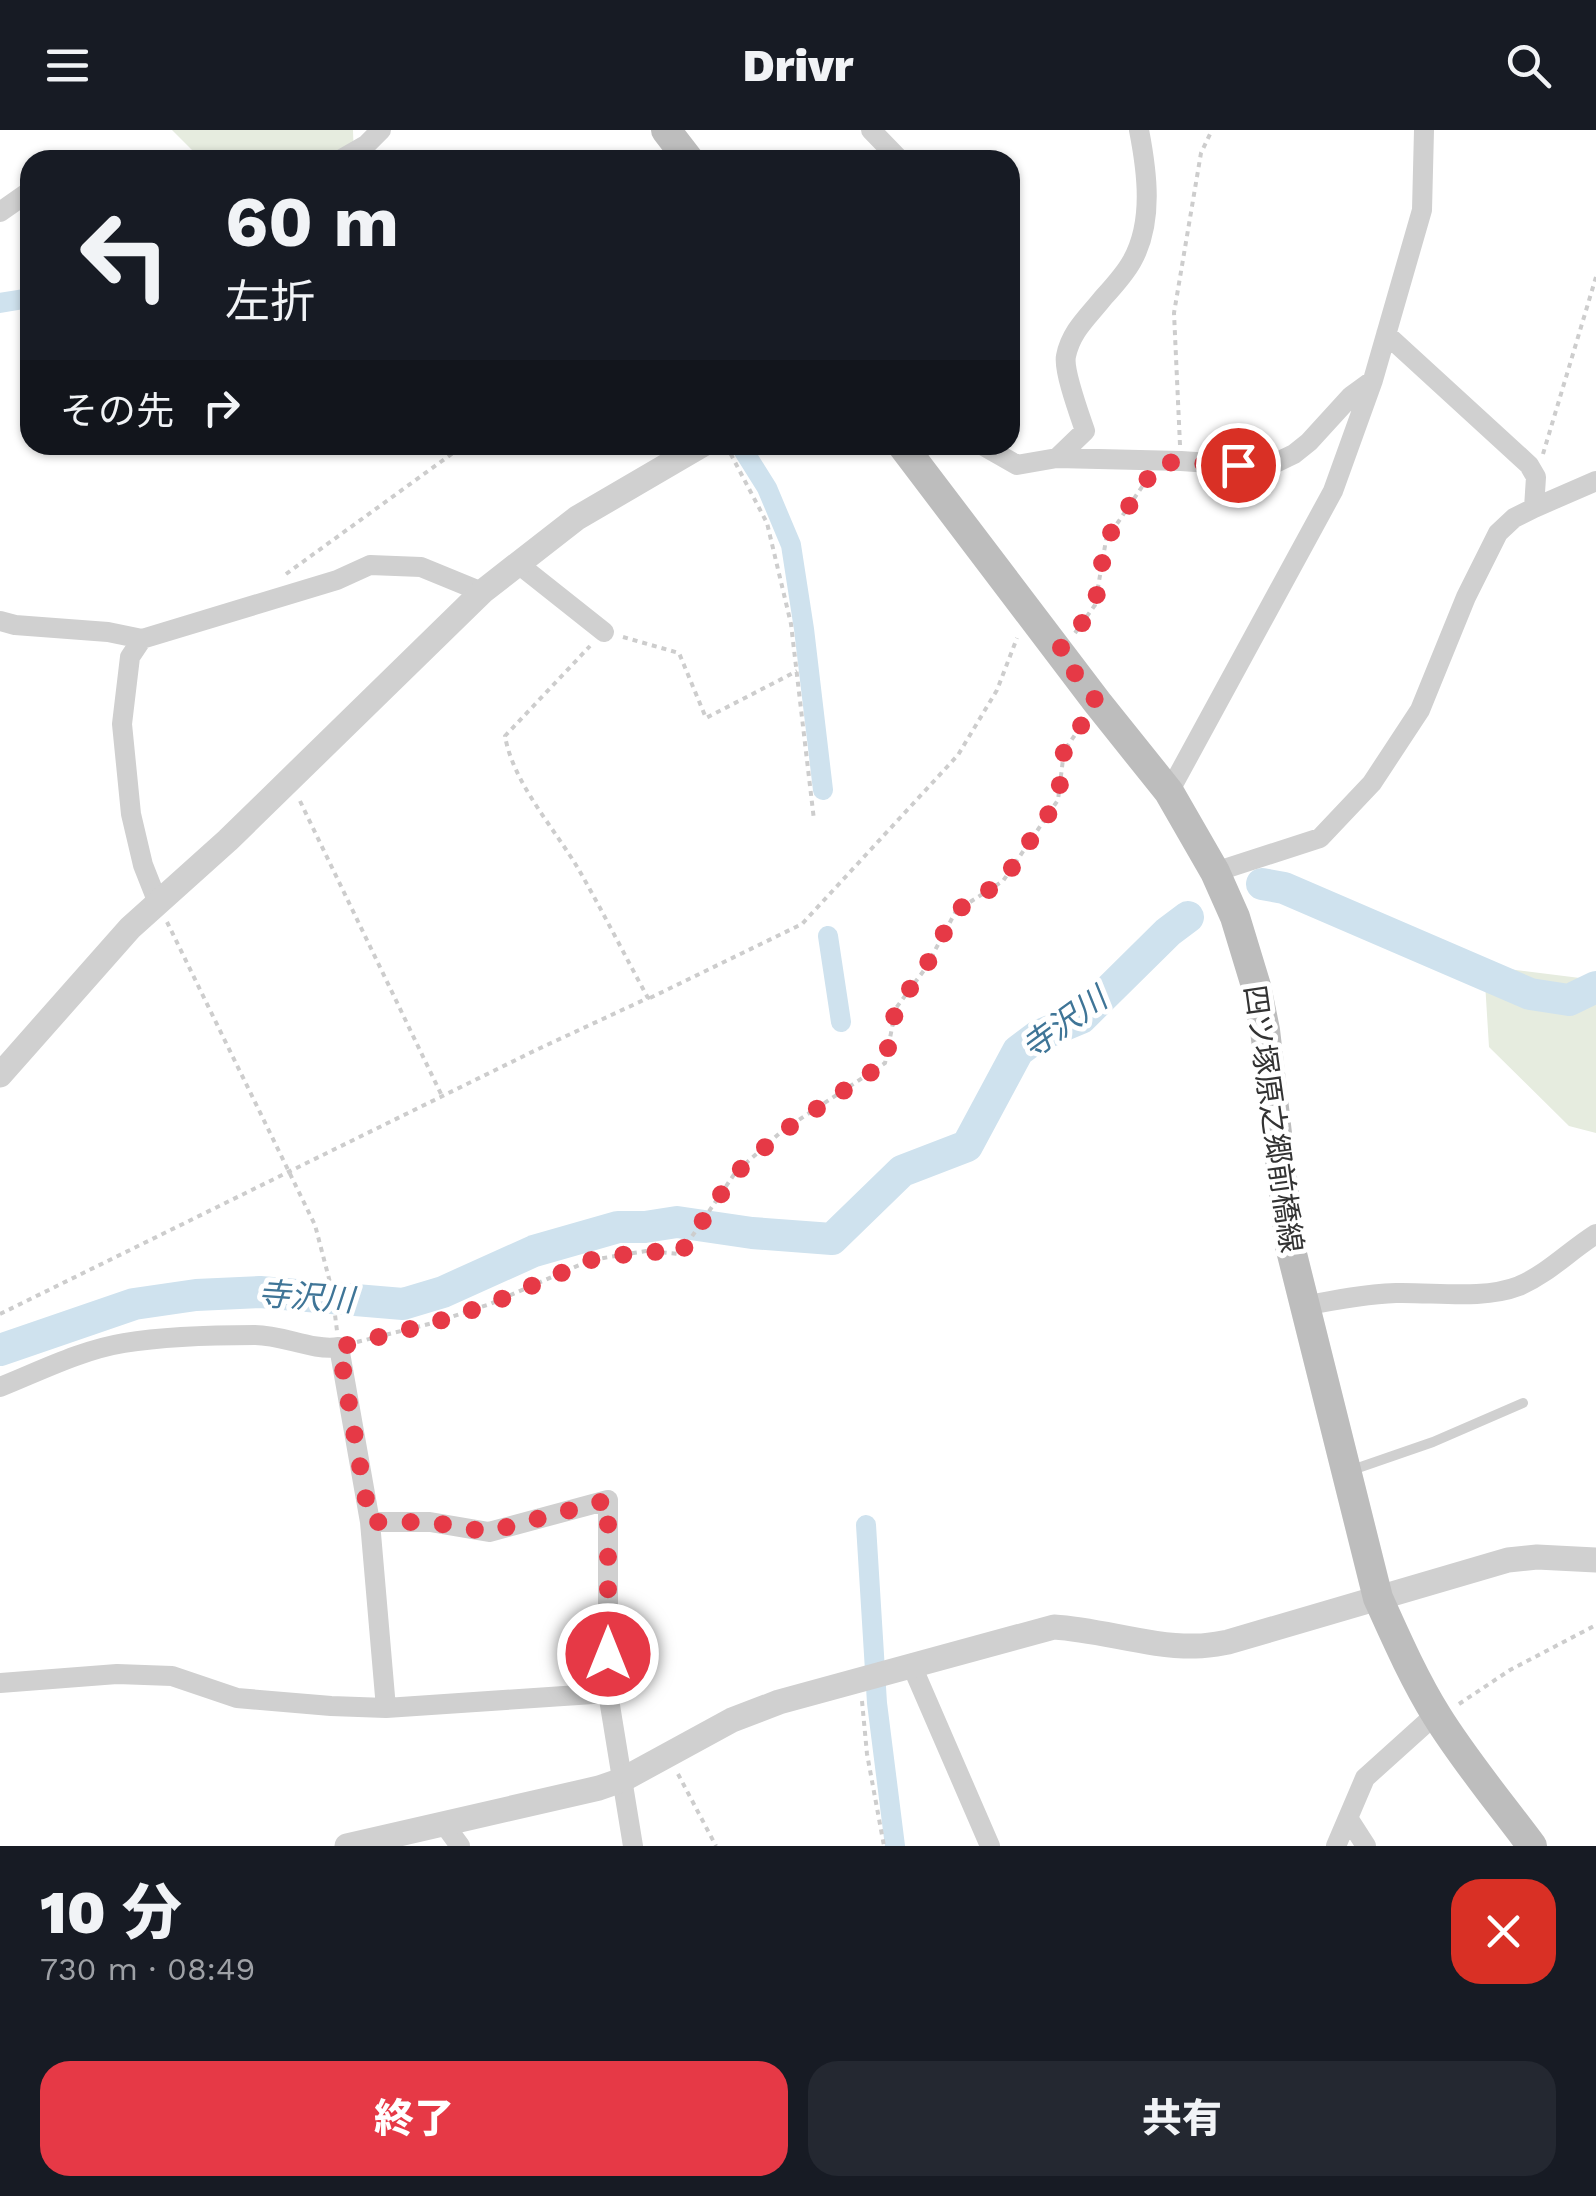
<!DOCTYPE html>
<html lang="ja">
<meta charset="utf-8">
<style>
:root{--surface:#171b24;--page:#242831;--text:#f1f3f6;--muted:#9ea1a6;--accent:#e63946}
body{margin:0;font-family:"Work Sans","Noto Sans JP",sans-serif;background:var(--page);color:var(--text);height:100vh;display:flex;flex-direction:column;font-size:38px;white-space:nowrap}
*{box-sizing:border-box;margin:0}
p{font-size:32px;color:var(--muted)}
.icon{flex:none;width:55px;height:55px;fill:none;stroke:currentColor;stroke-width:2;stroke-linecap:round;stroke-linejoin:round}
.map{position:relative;height:1716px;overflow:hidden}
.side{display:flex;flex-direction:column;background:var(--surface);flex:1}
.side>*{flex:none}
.top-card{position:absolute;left:20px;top:20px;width:1000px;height:305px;border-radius:30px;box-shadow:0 2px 8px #0004;background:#171b24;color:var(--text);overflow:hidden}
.pin{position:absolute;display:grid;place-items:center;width:85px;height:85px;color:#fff;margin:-42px;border:5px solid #fff;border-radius:50%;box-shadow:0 2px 10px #0007}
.me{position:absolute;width:110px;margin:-55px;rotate:0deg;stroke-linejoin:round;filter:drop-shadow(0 0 8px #0008)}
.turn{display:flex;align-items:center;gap:35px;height:210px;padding:0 40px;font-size:45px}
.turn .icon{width:130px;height:130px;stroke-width:2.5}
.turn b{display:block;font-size:70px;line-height:85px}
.then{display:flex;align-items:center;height:95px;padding:0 40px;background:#0003;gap:20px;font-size:38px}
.round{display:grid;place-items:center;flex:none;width:105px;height:105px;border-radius:30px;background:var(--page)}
.headline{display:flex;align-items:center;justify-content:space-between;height:170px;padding:0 40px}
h1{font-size:60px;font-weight:800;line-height:75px}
.button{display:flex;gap:20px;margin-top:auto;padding:20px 40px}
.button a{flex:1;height:115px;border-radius:30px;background:var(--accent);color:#fff;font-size:40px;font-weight:800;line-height:115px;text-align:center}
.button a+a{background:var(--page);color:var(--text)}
header{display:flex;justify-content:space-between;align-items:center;height:130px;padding:0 40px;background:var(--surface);font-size:45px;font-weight:800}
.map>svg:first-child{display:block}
.green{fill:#e6ecdf}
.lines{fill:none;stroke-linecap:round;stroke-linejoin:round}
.canal{stroke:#cfe2ee;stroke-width:20}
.river{stroke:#cfe2ee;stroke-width:32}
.path{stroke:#cdcdcd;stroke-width:4;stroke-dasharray:5 5;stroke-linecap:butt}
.service{stroke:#d0d0d0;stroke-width:10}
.minor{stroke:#d0d0d0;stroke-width:20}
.tertiary{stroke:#d0d0d0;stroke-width:25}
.secondary{stroke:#bdbdbd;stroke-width:30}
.route{stroke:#e63946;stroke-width:18;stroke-dasharray:0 32.4}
.labels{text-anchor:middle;stroke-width:10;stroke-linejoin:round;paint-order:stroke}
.street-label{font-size:30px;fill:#333;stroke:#fff}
.water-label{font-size:32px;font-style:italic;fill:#3f7597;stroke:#fff}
</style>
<header><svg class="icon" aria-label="menu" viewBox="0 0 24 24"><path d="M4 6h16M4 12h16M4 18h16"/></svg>Drivr<svg class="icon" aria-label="search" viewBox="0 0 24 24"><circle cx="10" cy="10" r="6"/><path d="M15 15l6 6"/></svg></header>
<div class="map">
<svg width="1596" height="1716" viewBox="0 0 1596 1716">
<rect width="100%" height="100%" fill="#fff"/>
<path class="green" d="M 172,0 L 353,0 L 354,30 L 202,30 Z
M 1484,836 L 1596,850 L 1596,1003 L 1569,996 L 1489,917 Z"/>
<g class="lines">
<path class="canal" d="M 0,173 L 30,168
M 740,315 L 767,358 L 791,415 L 804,499 L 823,660
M 828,806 L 841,892
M 866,1395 L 877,1573 L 895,1716"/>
<path class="river" d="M 1262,754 L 1284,758 L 1530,864 L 1569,870 L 1596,857
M 0,1220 L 134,1174 L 196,1165 L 260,1162 L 403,1174 L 443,1162 L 534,1121 L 618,1097 L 645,1097 L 677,1092 L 752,1103 L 832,1109 L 902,1041 L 967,1016 L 1018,921 L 1038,906 L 1081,888 L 1168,802 L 1188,787"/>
<path class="path" d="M 726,315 L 767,393 L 791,494 L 814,690
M 1180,315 L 1174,183 L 1201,23 L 1212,0
M 1543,324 L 1596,147
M 286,444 L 464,315
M 1075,503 L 1095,475 L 1106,410 L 1148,348
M 623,507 L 679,523 L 706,588 L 797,541
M 300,671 L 442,966
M 167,792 L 315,1095 L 332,1160 L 337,1201
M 650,868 L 802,794 L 958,625 L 997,560 L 1017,508
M 0,1184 L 536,920 L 648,868 C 625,826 603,782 579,740 C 555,699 513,653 505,606 L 590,516
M 357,1212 L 433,1193 L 490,1174 L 591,1130 L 646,1121 L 680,1124 L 735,1043 L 782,1001 L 885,933 L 896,878 L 925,839 L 956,781 L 1003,751 L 1058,670 L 1064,621 L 1083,593
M 862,1571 L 867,1624 L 884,1716
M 1459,1574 L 1510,1540 L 1596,1495
M 678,1644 L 716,1716"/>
<path class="service" d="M 1352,1340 L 1433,1312 L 1523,1273"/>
<path class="minor" d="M 871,0 L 900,30
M 340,30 L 366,15 L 381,0
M 0,82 L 30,61
M 982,315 L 1017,335 L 1057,328 L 1181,331 L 1267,337 L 1294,324 L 1309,312 L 1351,266 L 1373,250
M 1057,328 L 1085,301 C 1080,286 1063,240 1066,226 C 1071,201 1088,187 1103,168 C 1113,157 1125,144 1132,131 C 1154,92 1147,41 1139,0
M 1534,378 L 1596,351
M 517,433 L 604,502
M 0,491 L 15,495 L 108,502 L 142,509 L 337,450 L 370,435 L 421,437 L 482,462
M 142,509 L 130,527 L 122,594 L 131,684 L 143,735 L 158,773
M 1169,662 L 1333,361 L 1373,250 L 1422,80 L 1424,0
M 1215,742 L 1320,708 L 1372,653 L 1420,580 L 1466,467 L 1498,403 L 1514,388 L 1534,378 L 1536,347 L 1529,335 L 1386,204
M 1304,1176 C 1334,1170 1365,1164 1396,1163 C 1435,1162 1483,1170 1519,1156 C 1549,1143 1569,1121 1596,1104
M 0,1257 C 40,1241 81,1220 124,1213 C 167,1206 212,1205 255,1205 C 284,1205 311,1221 339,1217 L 370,1392 L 386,1578
M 370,1392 L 430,1392 L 489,1402 L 608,1370 L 608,1563
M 912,1536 L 990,1716
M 0,1553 L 117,1544 L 172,1546 L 237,1568 L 331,1576 L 386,1578 L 608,1563 L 633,1716
M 1348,1688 L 1366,1716
M 444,1694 L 460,1716
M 1336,1716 L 1365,1648 L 1436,1584"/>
<path class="tertiary" d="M 0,945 L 130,798 L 228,710 L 482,462 L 577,388 L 702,315
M 347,1716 L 599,1658 L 622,1650 L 732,1590 L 779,1572 L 1054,1497 C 1102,1500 1148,1517 1196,1516 C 1207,1516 1217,1514 1228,1512 L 1508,1430 L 1537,1427 L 1596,1430"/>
<path class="secondary" d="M 666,0 L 689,30
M 902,315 L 1097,572 L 1169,662 L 1215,742 L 1235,787 L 1256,856 L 1265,900 L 1290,1116 L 1378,1468 C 1396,1508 1414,1549 1437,1586 C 1465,1631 1500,1673 1532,1716"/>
</g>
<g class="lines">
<path class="route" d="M 608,1524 L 608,1370 L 488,1402 L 430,1392 L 370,1392 L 339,1217 L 433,1193 L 490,1174 L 591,1130 L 646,1121 L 680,1124 L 735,1044 L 782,1002 L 885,933 L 896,878 L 925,838 L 956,781 L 1003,751 L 1058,670 L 1064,621 L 1097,572 L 1058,521 L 1077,500 L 1095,475 L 1106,410 L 1159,332 L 1238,335"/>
</g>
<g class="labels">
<g class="street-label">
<text transform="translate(1273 989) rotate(82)" y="10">四ツ塚原之郷前橋線</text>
</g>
<g class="water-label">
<text transform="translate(1064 893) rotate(-36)" y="11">寺沢川</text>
<text transform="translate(306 1167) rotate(4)" y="11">寺沢川</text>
</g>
</g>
</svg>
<div class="pin" style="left:1238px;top:335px;background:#d93025"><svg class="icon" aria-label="arrive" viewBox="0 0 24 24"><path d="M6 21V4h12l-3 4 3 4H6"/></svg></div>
<svg class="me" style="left:608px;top:1524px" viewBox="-20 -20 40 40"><circle r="17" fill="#e63946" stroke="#fff" stroke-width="3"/><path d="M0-11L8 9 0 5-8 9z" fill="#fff"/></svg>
<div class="top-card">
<div class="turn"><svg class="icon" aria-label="left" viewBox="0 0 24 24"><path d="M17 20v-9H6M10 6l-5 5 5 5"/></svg><div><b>60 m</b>左折</div></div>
<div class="then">その先<svg class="icon" aria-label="right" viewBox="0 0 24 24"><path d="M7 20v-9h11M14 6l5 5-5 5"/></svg></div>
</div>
</div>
<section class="side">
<div class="headline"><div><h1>10 分</h1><p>730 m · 08:49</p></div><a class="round" style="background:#d93025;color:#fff"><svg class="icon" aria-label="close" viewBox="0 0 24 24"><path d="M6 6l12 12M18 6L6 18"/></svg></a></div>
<div class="button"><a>終了</a><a>共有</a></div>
</section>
